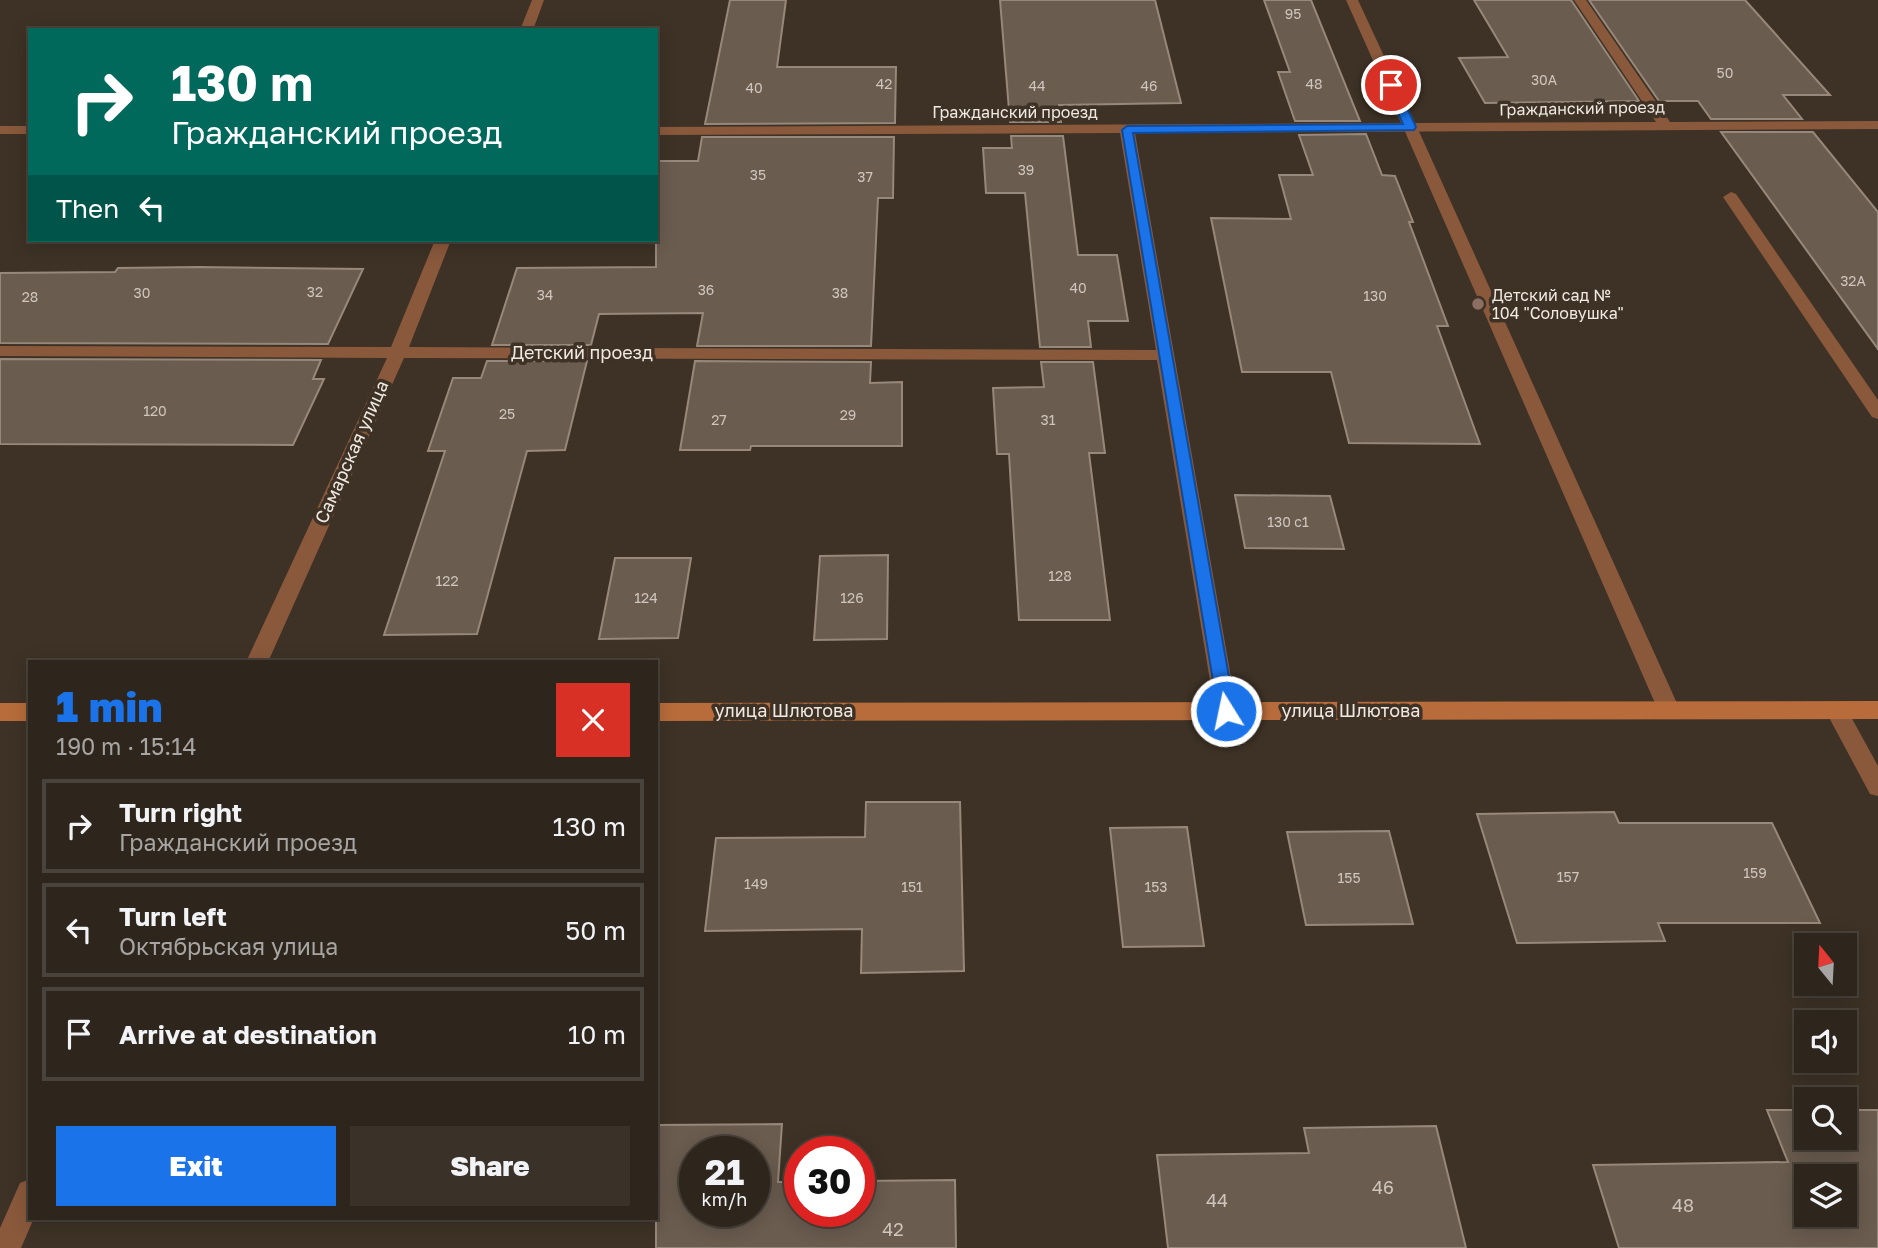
<!DOCTYPE html>
<meta charset="utf-8">
<style>
:root{--surface:#2e261c;--page:#3a3229;--text:#f1f3f6;--muted:#a7a5a3;--line:#49433b;--accent:#1a73e8}
body{margin:0;font-family:"Golos Text",sans-serif;background:var(--page);color:var(--text);height:100vh;display:flex;flex-direction:column;font-size:26px;white-space:nowrap}
*{box-sizing:border-box;margin:0}
p{font-size:23px;color:var(--muted)}
.icon{flex:none;width:38px;height:38px;fill:none;stroke:currentColor;stroke-width:2;stroke-linecap:round;stroke-linejoin:round}
.map{position:relative;flex:1;overflow:hidden}
.side{position:absolute;left:28px;top:660px;width:630px;height:560px;display:flex;flex-direction:column;background:var(--surface);border-radius:0px;box-shadow:0 4px 18px #0003,0 0 0 2px var(--line)}
.side>*{flex:none}
.guide{position:absolute;left:28px;top:28px;width:630px;height:214px;border-radius:0px;box-shadow:0 4px 18px #0003,0 0 0 2px var(--line);background:#00695c;color:#fff;overflow:hidden}
.needle{width:46px;rotate:342deg}
.controls{position:absolute;left:1794px;top:933px;display:grid;gap:14px}
.controls a{display:grid;place-items:center;width:63px;height:63px;border-radius:0px;background:var(--surface);box-shadow:0 4px 18px #0003,0 0 0 2px var(--line);font-size:35px}
.speed{position:absolute;left:679px;top:1136px;display:flex;gap:14px;font-size:35px;font-weight:700;text-align:center}
.speed>*{display:grid;place-content:center;width:91px;height:91px;border-radius:50%;background:var(--surface);box-shadow:0 4px 18px #0003,0 0 0 2px var(--line);line-height:1}
.speed small{font-size:18px;font-weight:400}
.speed .limit{border:10px solid #d22;background:#fff;color:#111}
.pin{position:absolute;display:grid;place-items:center;width:60px;height:60px;color:#fff;margin:-30px;border:4px solid #fff;border-radius:50%;box-shadow:0 2px 7px #0007}
.me{position:absolute;width:77px;margin:-38px;rotate:350deg;stroke-linejoin:round;filter:drop-shadow(0 0 5px #0008)}
.turn{display:flex;align-items:center;gap:24px;height:147px;padding:0 28px;font-size:32px}
.turn .icon{width:91px;height:91px;stroke-width:2.5}
.turn b{display:block;font-size:49px;line-height:60px}
.then{display:flex;align-items:center;height:66px;padding:0 28px;background:#0003;gap:14px;font-size:26px}
.round{display:grid;place-items:center;flex:none;width:74px;height:74px;border-radius:0px;background:var(--page)}
.headline{display:flex;align-items:center;justify-content:space-between;height:119px;padding:0 28px}
h1{font-size:42px;font-weight:800;line-height:52px;color:var(--accent)}
.primary-button{display:flex;gap:14px;margin-top:auto;padding:14px 28px}
.primary-button a{flex:1;height:80px;border-radius:0px;background:var(--accent);color:#fff;font-size:28px;font-weight:800;line-height:80px;text-align:center}
.primary-button a+a{background:var(--page);color:var(--text)}
ul{padding:0;list-style:none}
li{display:flex;align-items:center;gap:21px;height:94px;margin:0 14px 10px;padding:0 14px;border:4px solid var(--line);border-radius:0px}
li div{flex:1}
li b{display:block;font-size:26px}
li em{font-style:normal}
.map>svg:first-child{display:block}
.building{fill:#6a5c4f;stroke:#96887a;stroke-width:2;fill-rule:evenodd}
.lines{fill:none;stroke-linecap:round;stroke-linejoin:round}
.lane{fill:#8a593c;fill-rule:evenodd}
.street{fill:#8a593c;fill-rule:evenodd}
.secondary{fill:#b86c3b;fill-rule:evenodd}
.route{fill:#1a73e8;stroke:#114b97;stroke-width:2}
.education-dot{fill:#8d6e63;stroke:#3e3226;stroke-width:2.5}
.labels{text-anchor:middle;stroke-width:7;stroke-linejoin:round;paint-order:stroke}
.number-label{font-size:14px;fill:#cfc5bc}
.far-street-label{font-size:16px;fill:#f1e8e1;stroke:#3e3226}
.far-poi-label{font-size:16px;fill:#f1e8e1;stroke:#3e3226;text-anchor:start}
.street-label{font-size:18px;fill:#f1e8e1;stroke:#3e3226}
.near-number-label{font-size:18px;fill:#cfc5bc}
</style>
<div class="map">
<svg width="1878" height="1248" viewBox="0 0 1878 1248">
<rect width="100%" height="100%" fill="#3e3226"/>
<path class="building" d="M 730,0 L 786,0 L 777,67 L 896,67 L 895,123 L 705,124 Z
M 1000,0 L 1155,0 L 1181,103 L 1059,105 L 1061,122 L 1010,122 Z
M 1264,0 L 1311,0 L 1360,121 L 1295,121 L 1278,72 L 1290,72 Z
M 1474,0 L 1571,0 L 1639,101 L 1485,103 L 1459,58 L 1508,57 Z
M 1589,0 L 1745,0 L 1830,95 L 1783,95 L 1802,119 L 1711,119 L 1698,101 L 1659,101 Z
M 1721,132 L 1813,132 L 1878,212 L 1878,349 Z
M 1366,134 L 1382,175 L 1395,176 L 1413,222 L 1409,222 L 1448,326 L 1437,326 L 1480,444 L 1349,443 L 1331,372 L 1242,372 L 1211,218 L 1291,219 L 1279,175 L 1313,175 L 1299,135 Z
M 1011,136 L 1063,136 L 1078,255 L 1117,255 L 1128,321 L 1088,321 L 1091,347 L 1040,347 L 1025,193 L 986,193 L 983,148 L 1012,148 Z
M 702,137 L 894,137 L 893,198 L 878,198 L 871,346 L 697,346 L 703,313 L 599,314 L 591,345 L 492,345 L 517,268 L 656,267 L 656,161 L 698,161 Z
M 198,267 L 363,269 L 328,344 L 0,343 L 0,273 L 115,272 L 118,268 Z
M 0,359 L 321,360 L 313,379 L 324,379 L 293,445 L 0,444 Z
M 487,361 L 587,361 L 565,450 L 527,451 L 477,634 L 384,635 L 445,451 L 428,451 L 453,378 L 481,378 Z
M 695,361 L 871,362 L 870,383 L 902,382 L 902,446 L 751,446 L 750,450 L 680,450 Z
M 1041,362 L 1093,362 L 1105,453 L 1089,453 L 1110,620 L 1019,620 L 1009,454 L 997,454 L 993,388 L 1044,387 Z
M 1235,495 L 1330,496 L 1344,549 L 1245,548 Z
M 888,555 L 887,639 L 814,640 L 820,556 Z
M 615,558 L 691,558 L 678,638 L 599,639 Z
M 866,802 L 960,802 L 964,971 L 861,973 L 862,929 L 705,931 L 716,838 L 865,837 Z
M 1614,812 L 1619,823 L 1772,823 L 1820,923 L 1658,923 L 1665,941 L 1517,943 L 1477,814 Z
M 1187,827 L 1204,946 L 1123,947 L 1110,828 Z
M 1389,831 L 1413,924 L 1306,925 L 1287,832 Z
M 1767,1110 L 1806,1110 L 1806,1138 L 1844,1138 L 1844,1110 L 1878,1110 L 1878,1248 L 1619,1248 L 1593,1165 L 1788,1162 ZM 1806,1176 L 1844,1176 L 1844,1214 L 1806,1214 Z
M 782,1124 L 778,1182 L 800,1182 L 800,1211 L 859,1211 L 859,1181 L 955,1180 L 956,1248 L 656,1248 L 656,1125 ZM 695,1152 L 754,1152 L 754,1211 L 695,1211 Z
M 1436,1126 L 1466,1248 L 1168,1248 L 1157,1155 L 1309,1153 L 1304,1128 Z"/>
<g class="lines">
<path class="lane" d="M 1410,123 L 1417,127 L 1680,710 L 1677,716 L 1669,719 L 1661,716 L 1658,710 L 1403,127 Z
M 1731,192 L 1736,194 L 1878,400 L 1878,419 L 1872,417 L 1723,197 Z"/>
<path class="street" d="M 532,0 L 544,0 L 533,30 L 520,30 Z
M 1346,0 L 1358,0 L 1415,123 L 1656,122 L 1574,0 L 1586,0 L 1670,122 L 1878,121 L 1878,129 L 1135,133 L 1237,711 L 1234,717 L 1226,720 L 1218,717 L 1215,711 L 1157,360 L 404,358 L 268,662 L 246,662 L 387,358 L 0,356 L 0,346 L 391,347 L 435,240 L 451,240 L 409,347 L 1156,350 L 1120,133 L 656,135 L 656,127 L 1401,123 Z
M 0,126 L 30,126 L 30,134 L 0,134 Z
M 1836,701 L 1844,704 L 1878,766 L 1878,796 L 1870,794 L 1825,710 L 1828,704 Z
M 30,1179 L 30,1218 L 34,1218 L 21,1248 L 0,1248 L 0,1228 L 20,1183 Z"/>
<path class="secondary" d="M 1878,701 L 1878,719 L 656,721 L 656,703 Z
M 0,703 L 30,703 L 30,721 L 0,721 Z"/>
</g>
<path class="route" d="M 1391,82 L 1396,85 L 1416,127 L 1414,130 L 1133,133 L 1235,711 L 1232,716 L 1220,716 L 1218,711 L 1122,130 L 1127,126 L 1403,124 L 1385,85 Z"/>
<circle class="education-dot" cx="1478" cy="304" r="7"/>
<g class="labels">
<g class="number-label">
<text x="1293" y="19">95</text>
<text x="1725" y="78">50</text>
<text x="1544" y="85">30А</text>
<text x="884" y="89">42</text>
<text x="1314" y="89">48</text>
<text x="1037" y="91">44</text>
<text x="1149" y="91">46</text>
<text x="754" y="93">40</text>
<text x="1026" y="175">39</text>
<text x="758" y="180">35</text>
<text x="865" y="182">37</text>
<text x="1853" y="286">32А</text>
<text x="1078" y="293">40</text>
<text x="706" y="295">36</text>
<text x="315" y="297">32</text>
<text x="142" y="298">30</text>
<text x="840" y="298">38</text>
<text x="545" y="300">34</text>
<text x="1375" y="301">130</text>
<text x="30" y="302">28</text>
<text x="155" y="416">120</text>
<text x="507" y="419">25</text>
<text x="848" y="420">29</text>
<text x="719" y="425">27</text>
<text x="1048" y="425">31</text>
<text x="1288" y="527">130 с1</text>
<text x="1060" y="581">128</text>
<text x="447" y="586">122</text>
<text x="646" y="603">124</text>
<text x="852" y="603">126</text>
<text x="1755" y="878">159</text>
<text x="1568" y="882">157</text>
<text x="1349" y="883">155</text>
<text x="756" y="889">149</text>
<text x="912" y="892">151</text>
<text x="1156" y="892">153</text>
</g>
<g class="far-street-label">
<text transform="translate(1582 108) rotate(-1)" y="6">Гражданский проезд</text>
<text x="1015" y="118">Гражданский проезд</text>
</g>
<g class="far-poi-label">
<text x="1492" y="301">Детский сад №<tspan x="1492" dy="18">104 "Соловушка"</tspan></text>
</g>
<g class="street-label">
<text x="582" y="359">Детский проезд</text>
<text transform="translate(352 452) rotate(-66)" y="6">Самарская улица</text>
<text x="784" y="717">улица Шлютова</text>
<text x="1351" y="717">улица Шлютова</text>
</g>
<g class="near-number-label">
<text x="1383" y="1194">46</text>
<text x="1217" y="1207">44</text>
<text x="1683" y="1212">48</text>
<text x="893" y="1236">42</text>
</g>
</g>
</svg>
<div class="controls">
<a><svg class="needle" viewBox="-14 -14 28 28"><path d="M0-13l5 13h-10z" fill="#e53935"/><path d="M0 13l5-13h-10z" fill="#a7a5a3"/></svg></a>
<a><svg class="icon" aria-label="sound" viewBox="0 0 24 24"><path d="M4 9h4l5-4v14l-5-4H4zM17 9q2 3 0 6"/></svg></a>
<a><svg class="icon" aria-label="search" viewBox="0 0 24 24"><circle cx="10" cy="10" r="6"/><path d="M15 15l6 6"/></svg></a>
<a><svg class="icon" aria-label="layers" viewBox="0 0 24 24"><path d="M12 4l9 5-9 5-9-5zM3 14l9 5 9-5"/></svg></a>
</div>
<div class="speed"><div>21<small>km/h</small></div><div class="limit">30</div></div>
<div class="pin" style="left:1391px;top:85px;background:#d93025"><svg class="icon" aria-label="arrive" viewBox="0 0 24 24"><path d="M6 21V4h12l-3 4 3 4H6"/></svg></div>
<svg class="me" style="left:1226px;top:711px" viewBox="-20 -20 40 40"><circle r="17" fill="#1a73e8" stroke="#fff" stroke-width="3"/><path d="M0-11L8 9 0 5-8 9z" fill="#fff"/></svg>
<div class="guide">
<div class="turn"><svg class="icon" aria-label="right" viewBox="0 0 24 24"><path d="M7 20v-9h11M14 6l5 5-5 5"/></svg><div><b>130 m</b>Гражданский проезд</div></div>
<div class="then">Then<svg class="icon" aria-label="left" viewBox="0 0 24 24"><path d="M17 20v-9H6M10 6l-5 5 5 5"/></svg></div>
</div>
<section class="side">
<div class="headline"><div><h1>1 min</h1><p>190 m · 15:14</p></div><a class="round" style="background:#d93025;color:#fff"><svg class="icon" aria-label="close" viewBox="0 0 24 24"><path d="M6 6l12 12M18 6L6 18"/></svg></a></div>
<ul>
<li><svg class="icon" aria-label="right" viewBox="0 0 24 24"><path d="M7 20v-9h11M14 6l5 5-5 5"/></svg><div><b>Turn right</b><p>Гражданский проезд</p></div><em>130 m</em></li>
<li><svg class="icon" aria-label="left" viewBox="0 0 24 24"><path d="M17 20v-9H6M10 6l-5 5 5 5"/></svg><div><b>Turn left</b><p>Октябрьская улица</p></div><em>50 m</em></li>
<li><svg class="icon" aria-label="arrive" viewBox="0 0 24 24"><path d="M6 21V4h12l-3 4 3 4H6"/></svg><div><b>Arrive at destination</b></div><em>10 m</em></li>
</ul>
<div class="primary-button"><a>Exit</a><a>Share</a></div>
</section>
</div>
